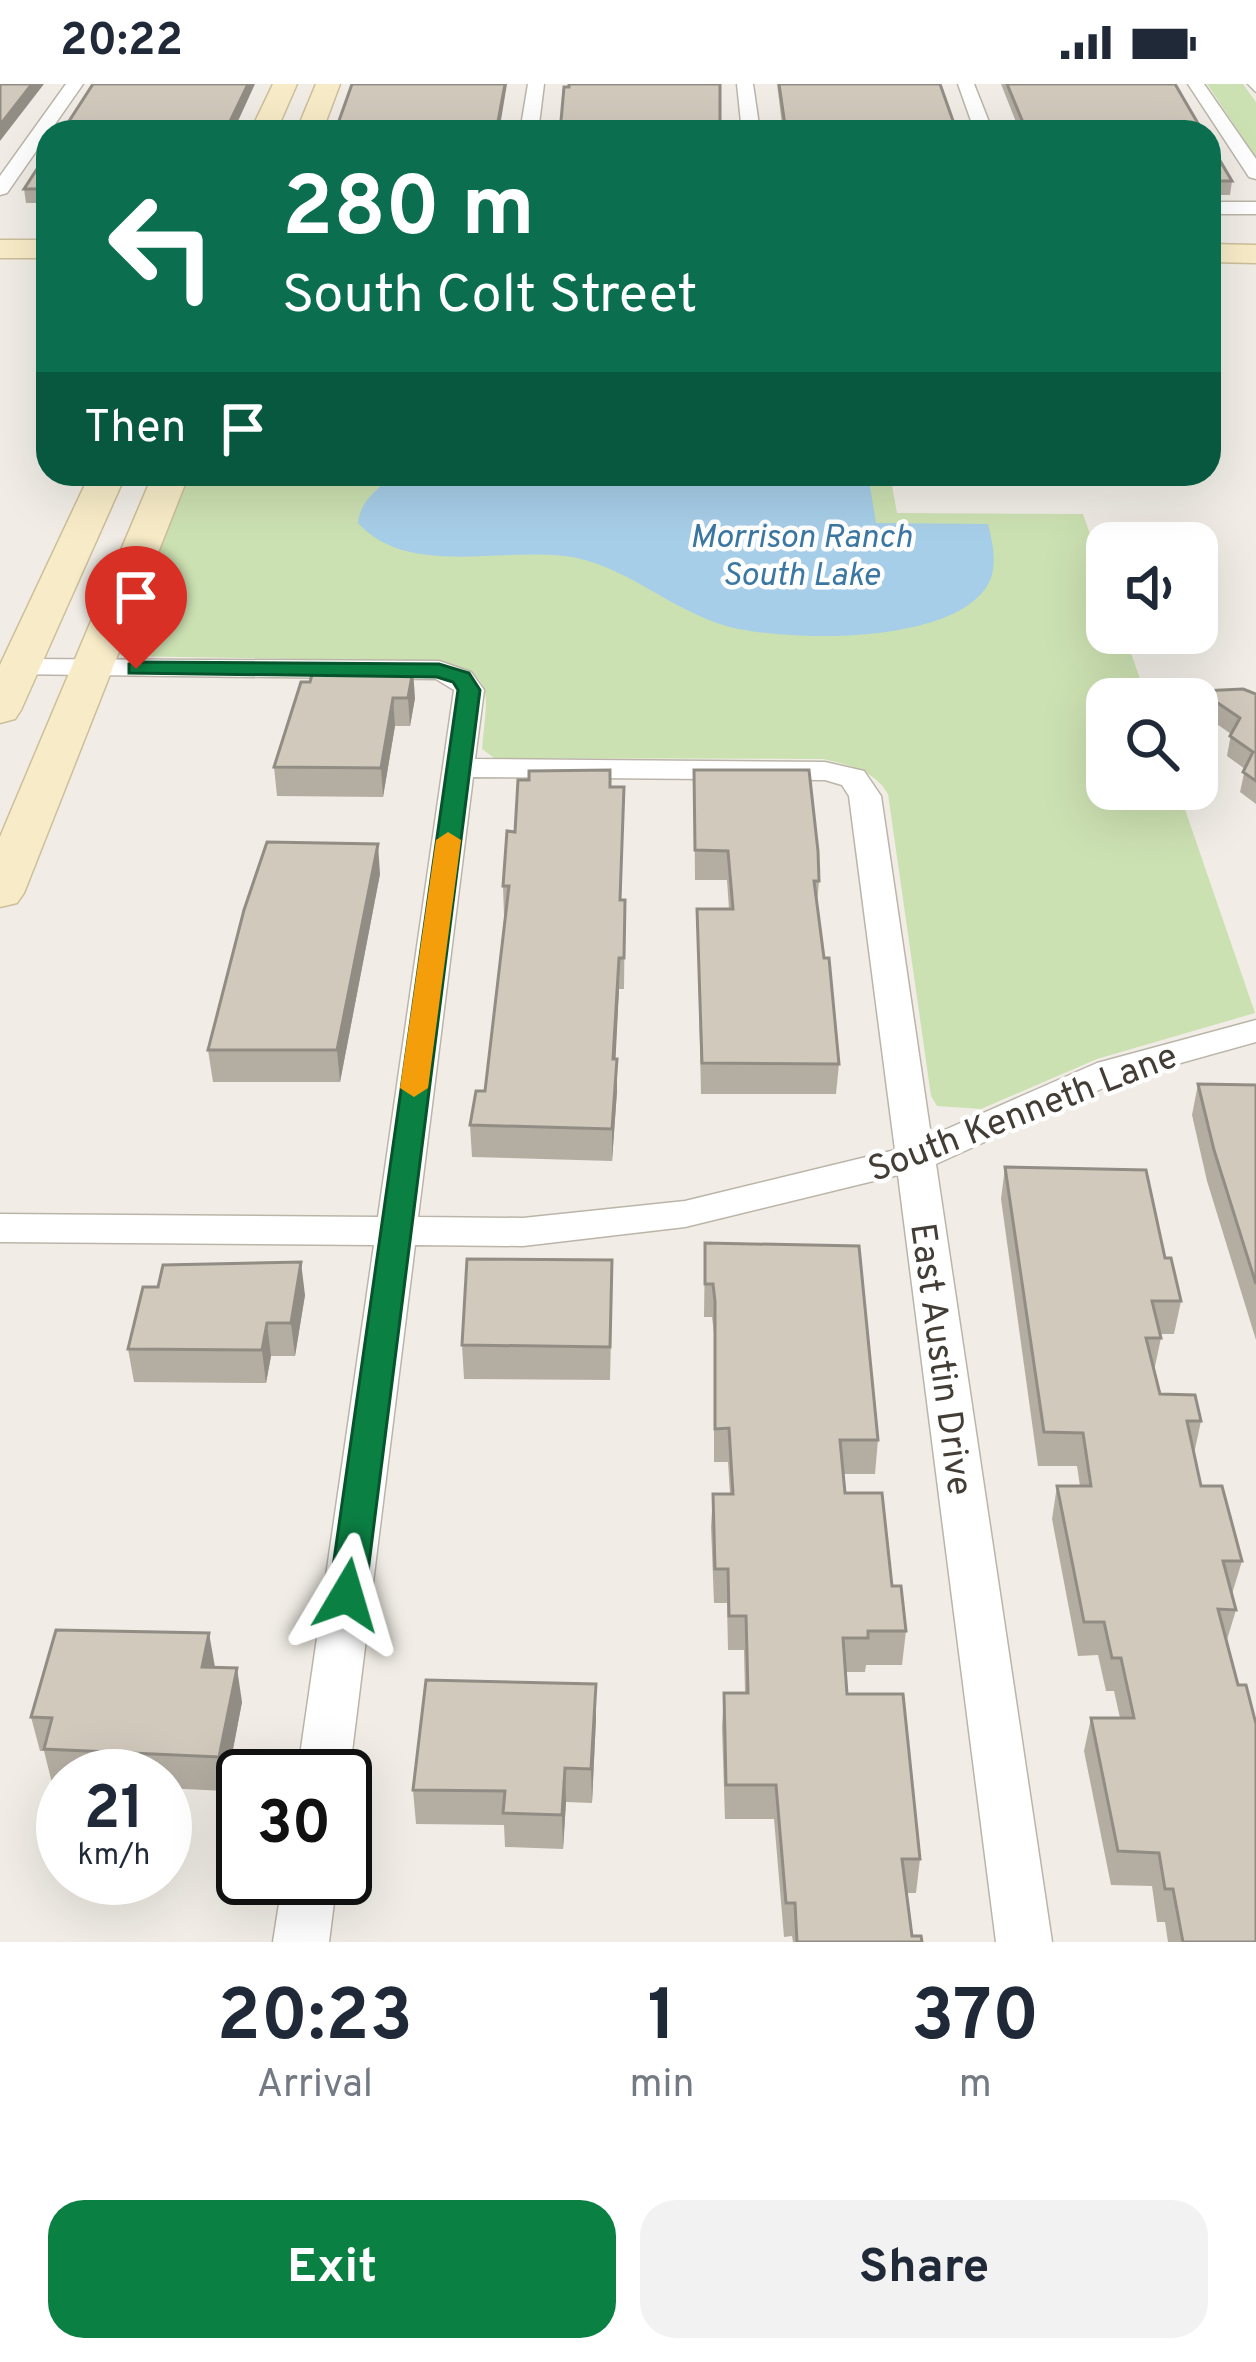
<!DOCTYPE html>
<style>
:root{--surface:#fff;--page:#f2f2f3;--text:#1f2937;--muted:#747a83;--accent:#0b8043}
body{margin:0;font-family:Overpass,sans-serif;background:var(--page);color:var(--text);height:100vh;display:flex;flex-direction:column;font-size:45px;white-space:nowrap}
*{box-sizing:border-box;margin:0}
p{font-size:39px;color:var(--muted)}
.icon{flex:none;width:66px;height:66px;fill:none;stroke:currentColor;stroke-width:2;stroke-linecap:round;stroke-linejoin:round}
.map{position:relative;height:1858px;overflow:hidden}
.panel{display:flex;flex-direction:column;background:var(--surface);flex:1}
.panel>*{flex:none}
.guide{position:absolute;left:36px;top:36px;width:1185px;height:366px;border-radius:36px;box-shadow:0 12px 48px #0002;background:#0b6e4f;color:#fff;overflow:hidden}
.tools{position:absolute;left:1086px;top:438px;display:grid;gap:24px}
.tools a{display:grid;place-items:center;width:132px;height:132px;border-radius:24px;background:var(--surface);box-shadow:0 12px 48px #0002;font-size:60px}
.speed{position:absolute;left:36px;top:1665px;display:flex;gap:24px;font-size:60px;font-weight:700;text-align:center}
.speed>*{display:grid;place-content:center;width:156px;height:156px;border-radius:50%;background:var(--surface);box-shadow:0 12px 48px #0002;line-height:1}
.speed small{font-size:30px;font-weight:400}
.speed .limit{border:6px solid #111;border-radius:18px;background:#fff;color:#111}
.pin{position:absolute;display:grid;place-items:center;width:102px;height:102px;color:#fff;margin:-123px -51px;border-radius:50% 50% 50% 0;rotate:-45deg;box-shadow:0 0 12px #0007}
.pin .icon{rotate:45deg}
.me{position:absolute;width:132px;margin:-66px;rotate:7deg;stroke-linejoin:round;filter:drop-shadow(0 0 9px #0008)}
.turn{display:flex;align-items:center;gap:42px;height:252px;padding:0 48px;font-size:54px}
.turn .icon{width:156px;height:156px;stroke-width:2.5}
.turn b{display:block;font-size:84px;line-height:102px}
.then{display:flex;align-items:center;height:114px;padding:0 48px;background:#0003;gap:24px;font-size:45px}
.eta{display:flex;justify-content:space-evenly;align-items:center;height:204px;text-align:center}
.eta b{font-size:72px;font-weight:700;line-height:84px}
.cta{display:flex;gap:24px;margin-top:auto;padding:24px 48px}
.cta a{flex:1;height:138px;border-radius:36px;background:var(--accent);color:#fff;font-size:48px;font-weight:700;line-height:138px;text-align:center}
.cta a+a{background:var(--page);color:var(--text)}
.status{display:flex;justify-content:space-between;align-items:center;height:84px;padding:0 60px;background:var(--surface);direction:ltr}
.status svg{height:33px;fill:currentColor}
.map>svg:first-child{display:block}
.green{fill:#cce1b2}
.water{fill:#a7cee8}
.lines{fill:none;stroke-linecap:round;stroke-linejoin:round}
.lane-casing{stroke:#bbb5a9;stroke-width:3}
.street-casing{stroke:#bbb5a9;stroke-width:3}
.secondary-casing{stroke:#ccbf99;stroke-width:3}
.lane{fill:#fff;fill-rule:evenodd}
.street{fill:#fff;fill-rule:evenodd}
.secondary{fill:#f8ecc8;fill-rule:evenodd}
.wall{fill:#b4ada2}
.shaded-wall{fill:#928d84}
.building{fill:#d1c9bc;stroke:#928d84;stroke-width:3}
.route{fill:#0b8043;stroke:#07532c;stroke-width:3}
.slow{fill:#f59e0b}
.labels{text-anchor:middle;stroke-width:9;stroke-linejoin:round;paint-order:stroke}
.far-water-label{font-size:33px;font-style:italic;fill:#3b77a3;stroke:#fff}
.street-label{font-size:36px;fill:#433d36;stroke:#fff}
</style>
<div class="status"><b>20:22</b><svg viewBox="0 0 49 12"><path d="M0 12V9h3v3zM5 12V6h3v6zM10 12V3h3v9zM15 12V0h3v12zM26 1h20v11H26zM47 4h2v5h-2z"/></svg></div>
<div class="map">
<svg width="1256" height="1858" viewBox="0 0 1256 1858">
<rect width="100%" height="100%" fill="#f1ede6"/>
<path class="green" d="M 1207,0 L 1243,0 L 1256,18 L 1256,73 Z
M 182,390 L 890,390 L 897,429 L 1083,430 L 1107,499 L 1107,549 L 1124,549 L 1147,615 L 1107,615 L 1107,705 L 1178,705 L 1255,929 L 1097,975 L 981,1025 L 937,1022 L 931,1012 L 888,710 C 874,686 849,681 823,675 L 494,674 L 482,665 C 487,607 498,588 431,577 L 123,572 L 114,567 Z"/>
<path class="water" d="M 395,390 L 868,390 L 876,439 L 988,440 C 992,457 997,476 991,494 C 964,563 783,558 726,542 C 670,525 629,485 577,474 C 510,460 409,496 358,439 C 360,416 379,404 395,390 Z"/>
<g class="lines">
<defs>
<path id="lane" d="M 1248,0 L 1256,0 L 1256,8 Z"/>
<path id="street" d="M 66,0 L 83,0 L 7,109 L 0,111 L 0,92 Z
M 528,0 L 544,0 L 538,48 L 520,48 Z
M 737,0 L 753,0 L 760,48 L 742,48 Z
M 958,0 L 974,0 L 993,48 L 975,48 Z
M 1188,0 L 1204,0 L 1256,75 L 1256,95 L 1249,93 Z
M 1209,118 L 1256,118 L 1256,130 L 1209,130 Z
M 19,575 L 439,577 L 471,588 L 484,606 L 475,675 L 825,678 L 864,687 L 881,712 L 931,1052 L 1097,979 L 1256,936 L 1256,958 L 1123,995 L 936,1080 L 1052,1858 L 996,1858 L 898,1091 L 685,1143 L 523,1162 L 415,1161 L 349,1692 L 345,1700 L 345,1692 L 297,1692 L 374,1161 L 0,1158 L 0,1130 L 378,1133 L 454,606 L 436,595 L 9,590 L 5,584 L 9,578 ZM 473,693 L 825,696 L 842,701 L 849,712 L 895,1066 L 685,1117 L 523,1134 L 418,1133 Z
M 283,1794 L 337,1794 L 329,1858 L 273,1858 Z"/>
<path id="secondary" d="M 273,0 L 297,0 L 276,48 L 250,48 Z
M 316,0 L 340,0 L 322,48 L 296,48 Z
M 0,156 L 48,156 L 48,174 L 0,174 Z
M 1209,160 L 1256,161 L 1256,179 L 1209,178 Z
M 90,390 L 126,390 L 21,626 L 15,635 L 0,639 L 0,581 Z
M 153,390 L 189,390 L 24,809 L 17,819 L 0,823 L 0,753 Z"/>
</defs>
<use href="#lane" class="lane-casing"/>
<use href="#street" class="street-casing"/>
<use href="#secondary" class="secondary-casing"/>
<use href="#lane" class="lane"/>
<use href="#street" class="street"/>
<use href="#secondary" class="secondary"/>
</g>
<path class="wall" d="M 777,0 L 940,0 L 957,48 L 783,48 Z
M 1001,0 L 1175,0 L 1203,48 L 1020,48 Z
M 1209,58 L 1232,97 L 1230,111 L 1209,111 Z
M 48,68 L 48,119 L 26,119 L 24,105 Z
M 310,598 L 415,614 L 410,642 L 395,642 L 383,713 L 277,712 L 274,683 Z
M 1200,607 L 1256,610 L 1256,720 L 1240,708 L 1245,685 L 1227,672 L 1231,650 L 1197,626 Z
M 694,686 L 819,797 L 817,820 L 839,980 L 836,1010 L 701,1010 L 697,825 L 729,825 L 727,796 L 695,796 Z
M 610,703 L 624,703 L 621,816 L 625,816 L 624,905 L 619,905 L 615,975 L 617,975 L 617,1007 L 612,1077 L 472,1073 L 470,1041 L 485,1007 L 505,832 L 504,832 L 503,802 L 515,748 Z
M 380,790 L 340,998 L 213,998 L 208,966 Z
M 1198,1000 L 1256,1001 L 1256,1256 L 1207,1097 L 1192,1031 Z
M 1005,1083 L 1165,1174 L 1181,1217 L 1174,1250 L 1160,1250 L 1161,1254 L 1154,1287 L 1160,1310 L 1201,1337 L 1194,1370 L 1201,1402 L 1242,1477 L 1232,1510 L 1236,1526 L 1226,1559 L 1256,1858 L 1168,1858 L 1165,1838 L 1157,1838 L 1152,1802 L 1111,1801 L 1084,1667 L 1091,1634 L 1120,1634 L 1114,1607 L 1106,1607 L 1098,1571 L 1078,1572 L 1052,1435 L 1057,1402 L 1080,1402 L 1077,1382 L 1038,1382 L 1001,1115 Z
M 705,1159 L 878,1356 L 875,1390 L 843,1390 L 845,1409 L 892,1502 L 906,1547 L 902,1581 L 866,1581 L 865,1588 L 846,1588 L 847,1610 L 920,1775 L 916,1809 L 906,1809 L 912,1852 L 922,1858 L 793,1858 L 792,1852 L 784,1853 L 774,1735 L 725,1735 L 722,1643 L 724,1609 L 745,1609 L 744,1566 L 728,1566 L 727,1519 L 714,1519 L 711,1443 L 713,1410 L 730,1410 L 728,1378 L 714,1378 L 714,1250 L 712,1233 L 704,1233 Z
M 612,1209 L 610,1296 L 464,1295 L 462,1261 Z
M 305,1211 L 295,1272 L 271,1272 L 266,1299 L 134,1298 L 128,1265 Z
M 215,1584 L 242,1618 L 225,1707 L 165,1704 L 165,1692 L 63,1692 L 63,1700 L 52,1699 L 44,1667 L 40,1667 L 31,1633 Z
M 596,1634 L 592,1719 L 566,1718 L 563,1765 L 505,1763 L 504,1741 L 416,1740 L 413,1706 Z"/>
<path class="shaded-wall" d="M 32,0 L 44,0 L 0,57 L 0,41 Z
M 248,0 L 255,0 L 233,48 L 225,48 Z
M 505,0 L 507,0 L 499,48 L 496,48 Z
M 413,586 L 415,614 L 410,642 L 408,614 Z
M 393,614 L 395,642 L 383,713 L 381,684 Z
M 378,760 L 380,790 L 340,998 L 337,966 Z
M 619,874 L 619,905 L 614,1007 L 613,975 Z
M 617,975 L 617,1007 L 612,1077 L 612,1045 Z
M 301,1178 L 305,1211 L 295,1272 L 291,1239 Z
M 267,1239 L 271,1272 L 266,1299 L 262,1266 Z
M 209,1549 L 215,1583 L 202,1583 Z
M 237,1584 L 242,1618 L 225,1707 L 219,1673 Z
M 596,1600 L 596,1634 L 592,1719 L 591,1685 Z
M 565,1684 L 566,1718 L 563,1765 L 562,1731 Z"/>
<path class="building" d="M 0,0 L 32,0 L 0,41 Z
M 93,0 L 248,0 L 225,48 L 62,48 Z
M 352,0 L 505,0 L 496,48 L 335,48 Z
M 569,0 L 720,0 L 720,48 L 560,48 L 564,3 L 569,3 Z
M 779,0 L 940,0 L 957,48 L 786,48 Z
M 1007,0 L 1175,0 L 1203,48 L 1027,48 Z
M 1209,58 L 1232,97 L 1209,97 Z
M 48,68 L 48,105 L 24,105 Z
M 413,586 L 408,614 L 393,614 L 381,684 L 274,683 L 301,598 L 310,598 L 313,587 Z
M 1243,605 L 1256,610 L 1256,697 L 1243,688 L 1253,668 L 1230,652 L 1240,634 L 1200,607 Z
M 610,686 L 610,703 L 624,703 L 620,816 L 625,816 L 624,874 L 619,874 L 613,975 L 617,975 L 612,1045 L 470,1041 L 476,1007 L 485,1007 L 509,802 L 503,802 L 507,747 L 515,748 L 518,696 L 529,696 L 529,687 Z
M 694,686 L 809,686 L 818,767 L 819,797 L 814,797 L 824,874 L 829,874 L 839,980 L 702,979 L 697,825 L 733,825 L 728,767 L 695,766 Z
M 267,758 L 378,760 L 337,966 L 208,966 L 244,826 Z
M 1198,1000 L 1256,1001 L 1256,1200 L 1214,1066 Z
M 1005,1083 L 1146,1086 L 1165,1174 L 1171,1174 L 1181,1217 L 1152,1217 L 1161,1254 L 1146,1254 L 1160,1310 L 1195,1311 L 1201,1337 L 1187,1337 L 1201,1402 L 1222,1402 L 1242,1477 L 1223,1477 L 1236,1526 L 1218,1525 L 1238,1601 L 1246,1601 L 1256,1640 L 1256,1858 L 1183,1858 L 1173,1805 L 1165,1805 L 1159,1769 L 1118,1767 L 1091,1634 L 1134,1634 L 1121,1574 L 1112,1574 L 1104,1538 L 1084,1538 L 1057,1402 L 1091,1402 L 1083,1349 L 1044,1348 Z
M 705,1159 L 859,1162 L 878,1356 L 840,1356 L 845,1409 L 882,1409 L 892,1502 L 901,1502 L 906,1547 L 868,1547 L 868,1554 L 843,1554 L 847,1610 L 903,1610 L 920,1775 L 902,1775 L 912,1852 L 921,1852 L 922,1858 L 797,1858 L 795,1819 L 786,1819 L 776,1701 L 726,1701 L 724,1609 L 748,1609 L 746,1532 L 729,1532 L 728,1485 L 715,1485 L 713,1410 L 733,1410 L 729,1344 L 715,1345 L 715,1217 L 713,1200 L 705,1200 Z
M 467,1175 L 612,1176 L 610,1263 L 462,1261 Z
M 301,1178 L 291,1239 L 267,1239 L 262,1266 L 128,1265 L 143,1203 L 158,1203 L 163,1181 Z
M 56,1546 L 209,1549 L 202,1583 L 237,1584 L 219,1673 L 44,1665 L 52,1634 L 31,1633 Z
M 426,1596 L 596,1600 L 591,1685 L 565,1684 L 562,1731 L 503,1729 L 505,1707 L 413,1706 Z"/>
<path class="route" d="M 136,578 L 439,580 L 469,589 L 480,606 L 365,1511 L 360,1521 L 347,1525 L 334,1521 L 329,1511 L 458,606 L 453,598 L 437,593 L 129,589 L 129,580 Z"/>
<path class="slow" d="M 448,748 L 461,756 L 428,1004 L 414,1013 L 400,1004 L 436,756 Z"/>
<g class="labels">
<g class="far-water-label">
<text x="801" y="463">Morrison Ranch<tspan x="801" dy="38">South Lake</tspan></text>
</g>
<g class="street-label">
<text transform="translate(1022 1027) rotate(-21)" y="13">South Kenneth Lane</text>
<text transform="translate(943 1275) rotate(82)" y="13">East Austin Drive</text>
</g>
</g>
</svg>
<div class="tools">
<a><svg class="icon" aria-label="sound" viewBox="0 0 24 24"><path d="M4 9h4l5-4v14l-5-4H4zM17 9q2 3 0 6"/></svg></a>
<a><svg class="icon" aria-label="search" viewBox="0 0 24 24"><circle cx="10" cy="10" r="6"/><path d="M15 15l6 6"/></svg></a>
</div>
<div class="speed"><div>21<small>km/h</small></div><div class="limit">30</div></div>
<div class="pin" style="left:136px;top:585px;background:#d93025"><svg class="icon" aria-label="arrive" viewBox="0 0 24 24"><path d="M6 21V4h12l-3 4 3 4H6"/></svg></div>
<svg class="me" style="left:347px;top:1511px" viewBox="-20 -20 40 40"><path d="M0-17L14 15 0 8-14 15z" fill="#0b8043" stroke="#fff" stroke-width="4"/></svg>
<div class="guide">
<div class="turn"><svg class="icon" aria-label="left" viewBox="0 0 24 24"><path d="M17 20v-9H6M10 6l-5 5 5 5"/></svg><div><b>280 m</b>South Colt Street</div></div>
<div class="then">Then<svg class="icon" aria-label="arrive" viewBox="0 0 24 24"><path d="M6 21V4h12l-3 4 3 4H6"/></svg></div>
</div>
</div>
<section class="panel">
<div class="eta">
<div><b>20:23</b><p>Arrival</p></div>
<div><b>1</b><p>min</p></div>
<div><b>370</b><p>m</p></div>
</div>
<div class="cta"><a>Exit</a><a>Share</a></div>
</section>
